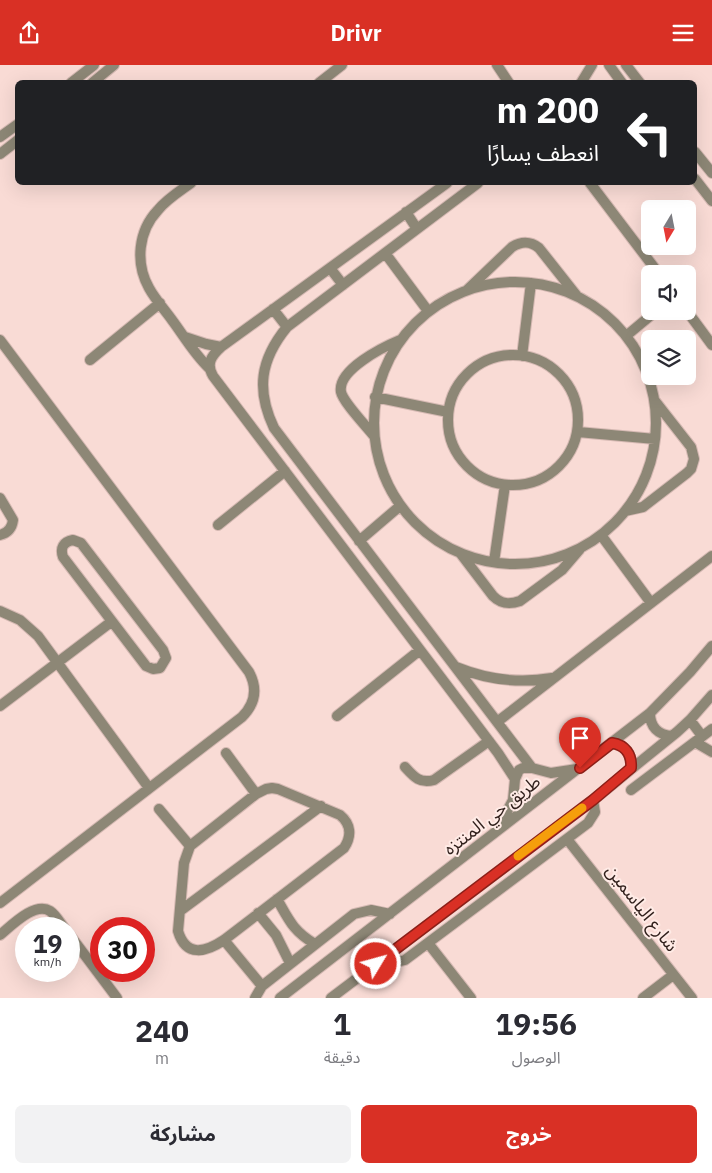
<!DOCTYPE html>
<html lang="ar">
<meta charset="utf-8">
<style>
:root{--surface:#fff;--page:#f2f2f3;--text:#2b2b33;--muted:#7c7c81;--accent:#d93025}
body{margin:0;font-family:"IBM Plex Sans","Noto Sans Arabic",sans-serif;background:var(--page);color:var(--text);direction:rtl;height:100vh;display:flex;flex-direction:column;font-size:19px;white-space:nowrap}
*{box-sizing:border-box;margin:0}
p{font-size:16px;color:var(--muted)}
.icon{flex:none;width:28px;height:28px;fill:none;stroke:currentColor;stroke-width:2;stroke-linecap:round;stroke-linejoin:round}
.map{position:relative;height:933px;overflow:hidden;direction:ltr}
.side{display:flex;flex-direction:column;background:var(--surface);flex:1}
.side>*{flex:none}
.guide{position:absolute;left:15px;top:15px;width:682px;height:105px;border-radius:8px;box-shadow:0 5px 20px #0002;direction:rtl;background:#202124;color:#fff;overflow:hidden}
.needle{width:32px;rotate:190deg}
.controls{position:absolute;left:641px;top:135px;display:grid;gap:10px}
.controls a{display:grid;place-items:center;width:55px;height:55px;border-radius:8px;background:var(--surface);box-shadow:0 5px 20px #0002;font-size:25px}
.speed{position:absolute;left:15px;top:852px;display:flex;gap:10px;font-size:25px;font-weight:700;text-align:center}
.speed>*{display:grid;place-content:center;width:65px;height:65px;border-radius:50%;background:var(--surface);box-shadow:0 5px 20px #0002;line-height:1}
.speed small{font-size:12px;font-weight:400}
.speed .limit{border:8px solid #d22;background:#fff;color:#111}
.pin{position:absolute;display:grid;place-items:center;width:42px;height:42px;color:#fff;margin:-51px -21px;border-radius:50% 50% 50% 0;rotate:-45deg;box-shadow:0 0 5px #0007}
.pin .icon{rotate:45deg}
.me{position:absolute;width:55px;margin:-28px;rotate:53deg;stroke-linejoin:round;filter:drop-shadow(0 0 4px #0008)}
.turn{display:flex;align-items:center;gap:18px;height:105px;padding:0 15px;font-size:22px}
.turn .icon{width:65px;height:65px;stroke-width:2.5}
.turn b{display:block;font-size:35px;line-height:42px}
.eta{display:flex;justify-content:space-evenly;align-items:center;height:85px;text-align:center}
.eta b{font-size:30px;font-weight:700;line-height:35px}
.cta{display:flex;gap:10px;margin-top:auto;padding:10px 15px}
.cta a{flex:1;height:58px;border-radius:8px;background:var(--accent);color:#fff;font-size:20px;font-weight:700;line-height:58px;text-align:center}
.cta a+a{background:var(--page);color:var(--text)}
header{display:flex;justify-content:space-between;align-items:center;height:65px;padding:0 15px;background:var(--accent);color:#fff;font-size:22px;font-weight:700}
.map>svg:first-child{display:block}
.lines{fill:none;stroke-linecap:round;stroke-linejoin:round}
.minor-casing{stroke:#d5b9b3;stroke-width:12}
.minor{stroke:#8d8776;stroke-width:10}
.route-casing{stroke:#8d1f18;stroke-width:12}
.route{stroke:#d93025;stroke-width:9}
.slow{stroke:#f59e0b;stroke-width:9}
.labels{text-anchor:middle;stroke-width:4;stroke-linejoin:round;paint-order:stroke}
.street-label{font-size:18px;fill:#2f1e1a;stroke:#ffebe6}
</style>
<header><svg class="icon" aria-label="menu" viewBox="0 0 24 24"><path d="M4 6h16M4 12h16M4 18h16"/></svg>Drivr<svg class="icon" aria-label="share" viewBox="0 0 24 24"><path d="M12 15V3M7 8l5-5 5 5M5 13v7h14v-7"/></svg></header>
<div class="map">
<svg width="712" height="933" viewBox="0 0 712 933">
<rect width="100%" height="100%" fill="#f9dbd5"/>
<g class="lines">
<defs>
<path id="minor" d="M 497,0 L 509,18
M 609,0 L 622,18
M 626,0 L 640,18
M 71,18 L 94,0
M 92,18 L 114,0
M 319,18 L 342,0
M 581,18 L 592,0
M 0,72 L 18,59
M 695,87 L 712,108
M 0,89 L 18,75
M 695,114 L 712,136
M 191,118 C 180,126 167,134 158,145 C 138,166 135,198 149,223 C 155,234 164,244 172,255 C 184,271 194,289 209,303
M 447,118 L 221,282 C 211,291 206,299 213,311 L 498,688 L 515,714
M 478,118 L 287,262 C 260,295 256,325 274,363 L 532,703
M 590,118 L 659,209
M 406,147 L 417,164
M 385,188 L 428,246
M 330,203 L 343,220
M374 358a141 141 0 1 1 282 0a141 141 0 1 1-282 0Z
M 467,225 L 512,182 C 522,176 530,176 539,183 L 577,231
M 273,244 L 287,262
M 687,246 L 712,280
M 626,271 L 656,246
M 185,272 L 206,279 L 221,282
M 0,275 L 249,607 C 258,624 255,639 242,652 L 0,838
M448 355a65 65 0 1 1 130 0a65 65 0 1 1-130 0Z
M 522,291 L 531,218
M 90,295 L 160,238
M 375,332 L 448,347
M 578,367 L 655,374
M 374,371 C 367,362 343,337 341,327 C 337,305 383,282 400,275
M 0,433 L 13,455 C 12,463 8,468 0,470
M 625,446 L 643,442 L 687,408 L 691,404 L 694,394 L 691,382 L 655,336
M 218,460 L 285,406
M 601,470 L 651,538
M 73,475 L 81,478 L 163,585 L 166,593 L 160,603 L 153,604 L 146,601 L 63,492 C 60,483 63,477 73,475 Z
M 359,476 L 400,441
M 461,489 L 493,531 C 501,539 509,540 520,536 L 562,505 L 580,484
M 494,497 L 505,420
M 0,546 L 20,555 L 38,571 L 149,723
M 456,602 C 488,615 518,619 552,613
M 0,641 L 111,557
M 650,648 C 650,662 658,670 672,671
M 337,651 L 420,585
M 690,655 L 702,671
M 497,657 L 712,491
M 612,677 C 625,680 632,689 631,703
M 695,677 L 712,687
M 226,688 L 256,729
M 405,702 C 414,712 420,719 434,715 L 489,676
M 272,723 L 278,724 L 340,750 C 351,759 352,771 344,783 L 224,875 C 206,887 186,893 178,866 L 184,798 L 190,781 L 256,729 L 266,724 Z
M 631,725 L 712,664
M 159,744 L 190,781
M 498,763 L 513,735 L 515,714 L 519,705 L 523,703 L 532,703 L 551,708 L 577,704
M 567,774 L 692,933
M 277,834 C 289,855 293,866 315,879
M 180,846 L 321,741
M 258,848 L 276,870 L 290,898
M 69,869 L 117,933
M 0,870 C 11,861 35,836 50,846 C 56,850 60,858 65,864
M 224,875 L 262,921
M 428,878 L 471,933
M 376,899 L 388,899 L 405,895 L 588,758 L 595,747 L 593,735
M 255,933 L 262,921 L 354,849 L 371,845 L 390,849
M 280,933 L 650,648 L 690,607 L 712,581
M 331,933 L 593,735 L 677,667 L 690,655 L 712,630
M 643,933 L 673,910"/>
</defs>
<use href="#minor" class="minor-casing"/>
<use href="#minor" class="minor"/>
</g>
<g class="lines">
<defs>
<path id="route" d="M 376,899 L 593,735 L 631,703 C 632,689 625,680 612,678 L 580,703"/>
</defs>
<use href="#route" class="route-casing"/>
<use href="#route" class="route"/>
<path class="slow" d="M 518,791 L 582,743"/>
</g>
<g class="labels">
<g class="street-label">
<text transform="translate(492 750) rotate(-38)" y="6">طريق حي المنتزه</text>
<text transform="translate(642 843) rotate(52)" y="6">شارع الياسمين</text>
</g>
</g>
</svg>
<div class="controls">
<a><svg class="needle" viewBox="-14 -14 28 28"><path d="M0-13l5 13h-10z" fill="#e53935"/><path d="M0 13l5-13h-10z" fill="#7c7c81"/></svg></a>
<a><svg class="icon" aria-label="sound" viewBox="0 0 24 24"><path d="M4 9h4l5-4v14l-5-4H4zM17 9q2 3 0 6"/></svg></a>
<a><svg class="icon" aria-label="layers" viewBox="0 0 24 24"><path d="M12 4l9 5-9 5-9-5zM3 14l9 5 9-5"/></svg></a>
</div>
<div class="speed"><div>19<small>km/h</small></div><div class="limit">30</div></div>
<div class="pin" style="left:580px;top:703px;background:#d93025"><svg class="icon" aria-label="arrive" viewBox="0 0 24 24"><path d="M6 21V4h12l-3 4 3 4H6"/></svg></div>
<svg class="me" style="left:376px;top:899px" viewBox="-20 -20 40 40"><circle r="17" fill="#d93025" stroke="#fff" stroke-width="3"/><path d="M0-11L8 9 0 5-8 9z" fill="#fff"/></svg>
<div class="guide">
<div class="turn"><svg class="icon" aria-label="left" viewBox="0 0 24 24"><path d="M17 20v-9H6M10 6l-5 5 5 5"/></svg><div><b>200 m</b>انعطف يسارًا</div></div>
</div>
</div>
<section class="side">
<div class="eta">
<div><b>19:56</b><p>الوصول</p></div>
<div><b>1</b><p>دقيقة</p></div>
<div><b>240</b><p>m</p></div>
</div>
<div class="cta"><a>خروج</a><a>مشاركة</a></div>
</section>
